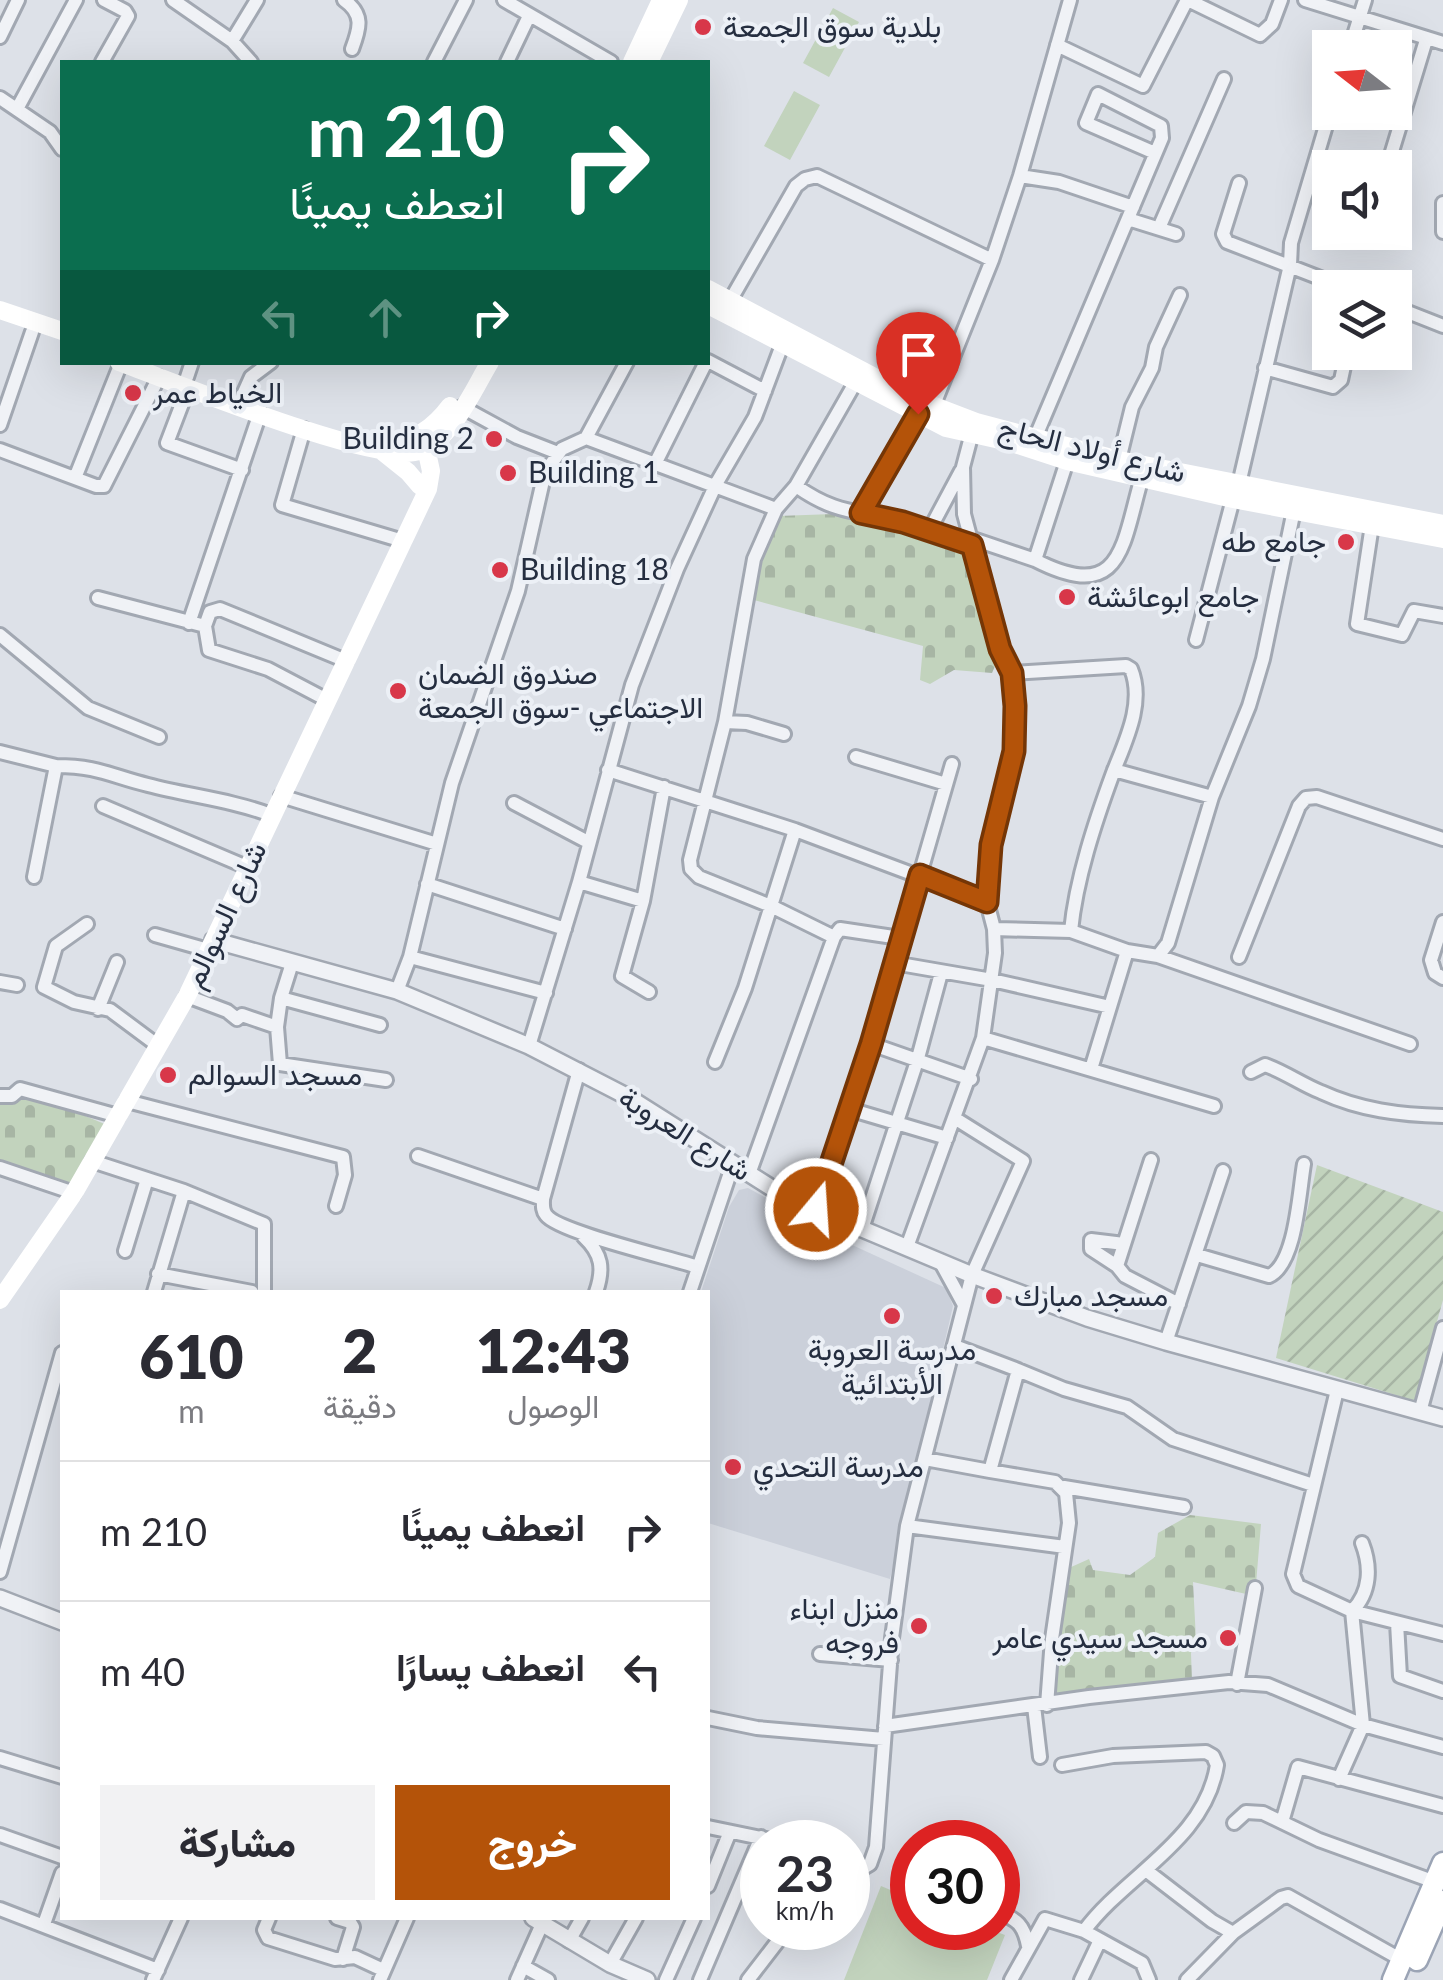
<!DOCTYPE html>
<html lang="ar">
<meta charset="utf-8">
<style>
:root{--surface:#fff;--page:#f2f2f3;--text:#2b2b33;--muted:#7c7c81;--line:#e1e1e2;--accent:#b45309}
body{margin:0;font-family:Lato,Vazirmatn,sans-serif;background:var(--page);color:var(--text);direction:rtl;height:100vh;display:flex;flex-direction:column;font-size:38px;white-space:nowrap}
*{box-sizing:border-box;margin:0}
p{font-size:32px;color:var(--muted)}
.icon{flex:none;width:55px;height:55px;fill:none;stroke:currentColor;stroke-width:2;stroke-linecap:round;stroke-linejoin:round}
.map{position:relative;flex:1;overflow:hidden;direction:ltr}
.panel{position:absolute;left:60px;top:1290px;width:650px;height:630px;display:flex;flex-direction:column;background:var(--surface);border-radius:0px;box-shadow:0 10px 40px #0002;direction:rtl}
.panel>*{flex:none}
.top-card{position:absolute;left:60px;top:60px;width:650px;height:305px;border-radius:0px;box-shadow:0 10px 40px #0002;direction:rtl;background:#0b6e4f;color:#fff;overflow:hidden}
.needle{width:65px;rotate:287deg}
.tools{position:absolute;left:1312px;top:30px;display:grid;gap:20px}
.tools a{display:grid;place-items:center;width:100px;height:100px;border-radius:0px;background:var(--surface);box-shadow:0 10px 40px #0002;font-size:50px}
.speed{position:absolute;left:740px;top:1820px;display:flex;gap:20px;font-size:50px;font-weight:700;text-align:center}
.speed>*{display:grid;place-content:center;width:130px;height:130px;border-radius:50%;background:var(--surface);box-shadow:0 10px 40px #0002;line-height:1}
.speed small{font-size:25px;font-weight:400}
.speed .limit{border:15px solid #d22;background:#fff;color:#111}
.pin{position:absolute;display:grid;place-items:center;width:85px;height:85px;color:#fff;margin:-102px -42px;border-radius:50% 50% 50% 0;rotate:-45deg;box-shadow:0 0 10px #0007}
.pin .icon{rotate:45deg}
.me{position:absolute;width:110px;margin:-55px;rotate:18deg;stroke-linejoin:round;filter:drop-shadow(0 0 8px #0008)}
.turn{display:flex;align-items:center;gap:35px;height:210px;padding:0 40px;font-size:45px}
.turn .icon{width:130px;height:130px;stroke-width:2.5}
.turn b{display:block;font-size:70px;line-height:85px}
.lanes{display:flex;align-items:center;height:95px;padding:0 40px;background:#0003;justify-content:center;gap:50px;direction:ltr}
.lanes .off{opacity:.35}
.eta{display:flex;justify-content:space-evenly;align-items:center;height:170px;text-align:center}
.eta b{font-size:60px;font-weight:800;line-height:70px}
.primary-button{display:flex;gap:20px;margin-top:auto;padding:20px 40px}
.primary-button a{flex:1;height:115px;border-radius:0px;background:var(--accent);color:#fff;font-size:40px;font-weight:800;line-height:115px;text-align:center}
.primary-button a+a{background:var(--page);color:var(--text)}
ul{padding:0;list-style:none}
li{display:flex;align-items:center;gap:30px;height:140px;padding:0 40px;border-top:2px solid var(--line)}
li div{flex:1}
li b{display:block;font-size:38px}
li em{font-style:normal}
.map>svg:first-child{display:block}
.built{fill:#cbd0da}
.grass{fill:#c2d3bd}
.cemetery{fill:url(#cemetery-stones)}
.garden{fill:url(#garden-furrows)}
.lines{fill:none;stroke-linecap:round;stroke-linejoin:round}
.minor-casing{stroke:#a2a8b2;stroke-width:18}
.tertiary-casing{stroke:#a2a8b2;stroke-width:20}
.primary-casing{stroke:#9ba4b5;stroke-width:25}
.minor{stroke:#f0f2f6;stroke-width:12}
.tertiary{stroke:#f0f2f6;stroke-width:15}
.secondary{stroke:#fff;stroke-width:18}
.primary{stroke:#fff;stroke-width:20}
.route-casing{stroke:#753606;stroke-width:25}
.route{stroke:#b45309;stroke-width:18}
.poi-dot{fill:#d83749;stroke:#ecf0f6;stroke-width:4}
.labels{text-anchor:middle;stroke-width:8;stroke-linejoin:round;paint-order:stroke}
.poi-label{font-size:30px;fill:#252e40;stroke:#ecf0f6;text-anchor:start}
.street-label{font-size:30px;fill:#252e40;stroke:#ecf0f6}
</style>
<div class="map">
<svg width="1443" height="1980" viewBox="0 0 1443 1980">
<defs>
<pattern id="cemetery-stones" width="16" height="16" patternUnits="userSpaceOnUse" patternTransform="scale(2.5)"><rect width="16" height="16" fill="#c2d3bd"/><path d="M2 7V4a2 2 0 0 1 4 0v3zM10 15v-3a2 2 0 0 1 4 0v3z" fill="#a7b5a4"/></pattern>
<pattern id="garden-furrows" width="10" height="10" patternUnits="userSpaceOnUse" patternTransform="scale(2.5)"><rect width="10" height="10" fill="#c2d3bd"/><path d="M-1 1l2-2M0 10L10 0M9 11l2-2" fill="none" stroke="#a7b5a4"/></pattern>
</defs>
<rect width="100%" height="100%" fill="#dde1e8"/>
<path class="built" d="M 748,1188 L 850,1244 L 946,1288 L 953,1306 L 890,1579 L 708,1523 L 708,1292 L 701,1292 L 729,1207 L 739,1190 Z"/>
<path class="grass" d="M 833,8 L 859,22 L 829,77 L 803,63 Z
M 794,91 L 820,105 L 790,160 L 764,146 Z
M 881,1886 L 912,1899 L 912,1928 L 986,1928 L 1005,1935 L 987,1980 L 844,1980 Z"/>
<path class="cemetery" d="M 861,513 L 972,545 L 996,664 L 992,673 L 954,670 L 930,684 L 920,680 L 923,646 L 754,600 L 761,555 L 778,516 Z
M 20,1093 L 45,1099 L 107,1125 L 68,1186 L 0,1165 L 0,1102 L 15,1103 Z
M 1190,1515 L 1261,1524 L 1255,1596 L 1193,1582 L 1196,1640 L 1191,1653 L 1192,1681 L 1056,1700 L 1059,1633 L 1069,1568 L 1089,1559 L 1093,1570 L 1130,1575 L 1155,1557 L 1158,1533 Z"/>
<path class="garden" d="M 1317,1165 L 1443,1212 L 1443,1300 L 1415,1401 L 1276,1358 Z"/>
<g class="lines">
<defs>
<path id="minor" d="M 173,0 L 232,41 L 251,62
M 344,0 C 364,14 360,28 352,49
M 504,0 L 611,62
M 1188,0 L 1260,35 L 1272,24 L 1281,0
M 1305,0 L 1443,43
M 0,37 L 18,0
M 232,41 L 257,0
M 1057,45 L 1143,86 L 1187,0
M 1350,48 L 1365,0
M 102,62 L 128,16 L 125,11 L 104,0
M 434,62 L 466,0
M 507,62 L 529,16
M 0,98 L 50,132 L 62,149
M 17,109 L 76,0
M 1387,168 L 1426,40
M 1020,176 L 1059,182 L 1133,207
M 1239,183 L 1223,234 L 1227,242 L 1346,288
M 1443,203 L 1443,232
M 1128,219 L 1176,234
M 1159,228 L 1224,79
M 730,301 L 796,186 L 805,179 L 817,176 L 992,260
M 1395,307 L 1443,326
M 708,361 L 765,391
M 1265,368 L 1333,387 L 1341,380 L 1347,352
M 187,377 L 192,362
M 855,383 L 796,486 L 776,509 L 754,559 L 725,722 L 690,860 L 691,869 L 699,877 L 771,906 L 834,937 L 840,929 L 900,938
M 188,388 L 167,443 L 242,470
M 242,397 L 251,377 L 271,362
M 462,407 L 517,437 L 558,453
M 933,407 L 992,260 L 1020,176 L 1070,0
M 0,425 L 32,332
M 304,429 L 282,505 L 403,541
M 1036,436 L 1162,138 L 1161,126 L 1098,94 L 1086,123 L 1155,153
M 586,438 L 776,509
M 0,450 L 96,486 L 104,486 L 159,377
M 1119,460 L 1132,407 L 1152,368 L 1156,347 L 1180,295
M 655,464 L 706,362
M 75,478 L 121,363
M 1239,484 L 1290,265 L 1291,243 L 1330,112
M 796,486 C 836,514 854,510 898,521 C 923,528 948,537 972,545
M 861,513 L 918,415
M 1372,525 L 1357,624 L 1402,635 L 1414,611 L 1443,616
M 929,531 L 961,471
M 970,538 L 1035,560 L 1067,461
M 1035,560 C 1123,605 1122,545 1142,477
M 98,598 L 205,626 L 209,650 L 268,669 L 327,700
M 189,623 L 260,413
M 205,626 L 210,612 L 220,609 L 346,661
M 0,635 L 88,708 L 159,737
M 1196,640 L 1233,499
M 1012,673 L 1126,666 L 1131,669 C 1145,703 1125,742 1113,773 C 1095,822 1076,879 1071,931 L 1127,951 L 1158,956 L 1168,943 L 1212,797 L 1249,706 L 1263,659 L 1294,510
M 725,722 L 747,723 L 784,734
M 0,752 L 56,766 L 34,877
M 856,757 L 946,784
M 56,766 C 98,766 111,776 148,785 C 190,796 231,800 271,815
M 608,770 L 795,830 L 987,902
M 1114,770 L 1212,797
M 281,796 L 437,844
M 514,803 L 588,842
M 103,806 L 249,868
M 579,882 L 643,901 L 664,787
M 427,884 L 565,929
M 643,901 L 622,976 L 649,992
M 1443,922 L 1431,960 L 1435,973 L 1443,978
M 87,924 L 56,946 L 44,987 L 74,1002 L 110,1010 L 157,1045
M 994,929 L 1071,931
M 155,935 L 208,950
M 1158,956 L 1410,1044
M 410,957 L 546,993
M 1239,957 L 1299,806 L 1306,798 L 1317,797 L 1443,839
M 894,963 L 992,980 L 1110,1007
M 0,982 L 17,985
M 397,991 L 410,957 L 452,783 L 518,591 L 545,472 L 562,449 L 586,438 L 627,362
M 187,996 L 227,1011 L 237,1019 L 242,1015 L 277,1027
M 281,998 L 292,963
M 98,1009 L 117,962
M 380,1025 L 281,998 L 277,1027 L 280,1064 L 386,1080
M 983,1038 L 1214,1106
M 871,1044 L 971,1079
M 529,1046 L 579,882 L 632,685 L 677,569 L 716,484 L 755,417 L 782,345
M 715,1062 L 745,988 L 795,830
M 1091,1069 L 1127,951
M 579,1070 L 543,1199 C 543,1205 542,1210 546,1215 C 558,1232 671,1258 698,1267
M 1251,1072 L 1265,1065 C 1285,1072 1301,1084 1321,1092 C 1360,1110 1400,1115 1443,1116
M 0,1096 L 12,1096 L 20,1089 L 118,1116
M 127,1101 L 343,1157 L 345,1175 L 336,1206
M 849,1109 L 947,1138
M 418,1156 L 543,1199
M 1151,1160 L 1117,1266 L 1125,1276 L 1179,1304
M 92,1161 L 184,1191 L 154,1292
M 0,1168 L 74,1193
M 749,1174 L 834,937
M 184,1191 L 264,1224 L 264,1292
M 815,1209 L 871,1044 L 952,764
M 862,1229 L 918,1058 L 941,973
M 584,1237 C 602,1254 604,1269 596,1292
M 907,1247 L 983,1038 L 995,953 L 994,929 L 987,902 L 987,868 L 1014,751 L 1015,706 L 1012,673 L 1000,649 L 964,514 L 963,467 L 973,429
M 125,1251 L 147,1179
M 1197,1255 L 1269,1276 C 1296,1264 1299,1193 1304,1164
M 940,1261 L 964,1305
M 1117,1266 L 1091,1249 L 1091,1240 L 1124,1244
M 158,1274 L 252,1292
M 690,1292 L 733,1164
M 1166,1342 L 1223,1171
M 955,1346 L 1018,1370
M 1337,1390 L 1293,1574 L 1298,1586 L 1352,1611 L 1443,1634
M 1420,1412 L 1443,1328
M 925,1459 L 990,1471 L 1018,1370 L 1064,1389 L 1127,1407 L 1173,1439 L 1313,1485
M 990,1471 L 1055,1482 L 1066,1493 L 1069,1523 L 1052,1639 L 1047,1705
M 1064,1487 L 1184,1507
M 907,1526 L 1065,1547
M 0,1572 L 62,1353
M 1397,1623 L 1400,1676 L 1443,1691
M 820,1654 L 891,1660
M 1237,1684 L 1255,1588
M 1034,1706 L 1040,1757
M 708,1718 L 757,1728 L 884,1739
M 885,1726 L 1089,1697 L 1229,1682 L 1268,1685 L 1363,1725 L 1443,1747
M 0,1758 L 62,1777
M 1339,1779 L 1363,1725 L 1352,1611 C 1371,1592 1371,1566 1362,1543
M 1282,1822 L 1298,1767 L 1443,1806
M 1234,1823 L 1246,1812 L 1263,1813 L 1319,1840 L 1435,1882
M 708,1827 L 780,1842
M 0,1835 L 62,1857
M 1147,1871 L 1212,1921 L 1233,1933 L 1281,1898 L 1288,1896 L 1402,1960
M 848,1877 L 870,1864 L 876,1847 L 892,1638 L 907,1526 L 972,1275 L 1023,1161 L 956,1119
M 708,1886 L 729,1834
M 0,1909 L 158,1970
M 998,1912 C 1017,1919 1024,1925 1028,1946
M 269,1918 L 264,1930 L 268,1938 L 335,1959 L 355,1957 L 383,1970
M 337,1918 L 350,1922 L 353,1927 L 343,1959
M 44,1924 L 62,1873
M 1084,1931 L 1142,1963 L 1149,1980
M 569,1941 L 582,1918
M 610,1964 L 636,1918
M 523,1966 L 548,1980
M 153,1980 L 181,1918
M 380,1980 L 407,1918
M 517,1980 L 542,1924
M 666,1980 L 694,1918
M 700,1980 L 761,1837
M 748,1980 L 788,1928
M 1011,1980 L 1045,1919 L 1084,1931 C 1125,1875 1205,1841 1217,1765 L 1213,1756 L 1206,1752 L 1113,1756 L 1062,1765
M 1081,1980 L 1100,1940
M 1187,1980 L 1233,1933"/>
<path id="tertiary" d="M 213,940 L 397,991 L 529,1046 L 628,1097 L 786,1197 L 972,1275 L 1087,1318 L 1166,1342 L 1443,1418
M 0,1598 L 62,1622
M 533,1918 L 610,1964 L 647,1980"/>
<path id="primary" d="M 1417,1960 L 1443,1901
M 1393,1980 L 1443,1863"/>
</defs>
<use href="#minor" class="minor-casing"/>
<use href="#tertiary" class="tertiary-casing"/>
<use href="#primary" class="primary-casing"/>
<use href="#minor" class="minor"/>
<use href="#tertiary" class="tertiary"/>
<path class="secondary" d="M 632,62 L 661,0
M 649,62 L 679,0
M 708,289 L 916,399 L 976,422 L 1119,460 L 1443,524
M 708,305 L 946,428 L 1009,442 L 1067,461 L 1233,499 L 1443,539
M 0,310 L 62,331
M 119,362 C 169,380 380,467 419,451 C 453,438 472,392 490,362
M 375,439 C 408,448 432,430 450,406
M 383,452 L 408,472 L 420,486
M 0,1300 L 74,1193 L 187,996 L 428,489 L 431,471 L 423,434"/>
<use href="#primary" class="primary"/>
</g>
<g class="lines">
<defs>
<path id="route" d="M 816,1209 L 871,1044 L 920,875 L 987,902 L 991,845 L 1014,751 L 1015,706 L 1012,673 L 1000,649 L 972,545 L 903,522 L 861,513 L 918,414"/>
</defs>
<use href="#route" class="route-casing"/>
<use href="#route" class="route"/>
</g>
<g class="poi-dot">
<circle cx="703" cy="27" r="10"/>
<circle cx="133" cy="393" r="10"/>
<circle cx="494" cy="439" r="10"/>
<circle cx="508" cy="473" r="10"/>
<circle cx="1346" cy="542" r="10"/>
<circle cx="500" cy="570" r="10"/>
<circle cx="1067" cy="597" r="10"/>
<circle cx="398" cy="691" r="10"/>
<circle cx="168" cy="1075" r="10"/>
<circle cx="994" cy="1296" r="10"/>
<circle cx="892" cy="1316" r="10"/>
<circle cx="733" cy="1467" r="10"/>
<circle cx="919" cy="1626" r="10"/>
<circle cx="1228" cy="1638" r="10"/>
</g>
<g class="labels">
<g class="poi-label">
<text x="723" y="37">بلدية سوق الجمعة</text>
<text x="153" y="403">الخياط عمر</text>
<text x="474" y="449" text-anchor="end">Building 2</text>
<text x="528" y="483">Building 1</text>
<text x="1326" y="552" text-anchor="end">جامع طه</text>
<text x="520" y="580">Building 18</text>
<text x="1087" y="607">جامع ابوعائشة</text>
<text x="418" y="684">صندوق الضمان<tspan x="418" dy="34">الاجتماعي -سوق الجمعة</tspan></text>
<text x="188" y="1085">مسجد السوالم</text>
<text x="1014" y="1306">مسجد مبارك</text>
<text x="892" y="1360" text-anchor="middle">مدرسة العروبة<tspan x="892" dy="34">الأبتدائية</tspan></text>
<text x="753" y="1477">مدرسة التحدي</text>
<text x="899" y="1619" text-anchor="end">منزل ابناء<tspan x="899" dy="34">فروجه</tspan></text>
<text x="1208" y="1648" text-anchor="end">مسجد سيدي عامر</text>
</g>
<g class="street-label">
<text transform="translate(1092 450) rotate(14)" y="10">شارع أولاد الحاج</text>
<text transform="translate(225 915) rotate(-65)" y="10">شارع السوالم</text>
<text transform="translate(685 1134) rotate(32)" y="10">شارع العروبة</text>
</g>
</g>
</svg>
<div class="tools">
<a><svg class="needle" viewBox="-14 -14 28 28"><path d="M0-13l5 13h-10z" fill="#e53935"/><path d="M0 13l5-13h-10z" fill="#7c7c81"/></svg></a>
<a><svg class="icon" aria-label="sound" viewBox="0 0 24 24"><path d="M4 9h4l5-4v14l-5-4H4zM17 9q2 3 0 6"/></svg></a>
<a><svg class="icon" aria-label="layers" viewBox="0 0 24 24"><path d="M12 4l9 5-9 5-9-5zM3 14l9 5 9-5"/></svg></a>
</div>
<div class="speed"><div>23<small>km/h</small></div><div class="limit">30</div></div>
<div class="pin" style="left:918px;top:414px;background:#d93025"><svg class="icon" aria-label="arrive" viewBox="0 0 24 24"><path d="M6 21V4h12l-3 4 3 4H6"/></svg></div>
<svg class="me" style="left:816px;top:1209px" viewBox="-20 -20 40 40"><circle r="17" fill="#b45309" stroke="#fff" stroke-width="3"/><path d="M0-11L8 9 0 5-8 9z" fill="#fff"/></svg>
<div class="top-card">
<div class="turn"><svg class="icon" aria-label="right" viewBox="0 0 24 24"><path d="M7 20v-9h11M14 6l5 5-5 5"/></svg><div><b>210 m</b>انعطف يمينًا</div></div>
<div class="lanes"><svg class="icon off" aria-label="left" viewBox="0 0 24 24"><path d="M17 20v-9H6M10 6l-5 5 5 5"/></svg><svg class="icon off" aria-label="ahead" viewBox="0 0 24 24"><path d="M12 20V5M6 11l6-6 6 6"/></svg><svg class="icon" aria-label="right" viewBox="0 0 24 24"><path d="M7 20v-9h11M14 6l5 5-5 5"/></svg></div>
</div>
<section class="panel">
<div class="eta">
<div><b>12:43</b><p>الوصول</p></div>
<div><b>2</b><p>دقيقة</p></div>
<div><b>610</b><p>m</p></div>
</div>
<ul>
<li><svg class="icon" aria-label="right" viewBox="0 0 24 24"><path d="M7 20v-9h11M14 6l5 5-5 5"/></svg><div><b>انعطف يمينًا</b></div><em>210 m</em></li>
<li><svg class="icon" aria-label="left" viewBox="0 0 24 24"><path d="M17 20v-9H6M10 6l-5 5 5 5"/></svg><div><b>انعطف يسارًا</b></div><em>40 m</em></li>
</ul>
<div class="primary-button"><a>خروج</a><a>مشاركة</a></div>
</section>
</div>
